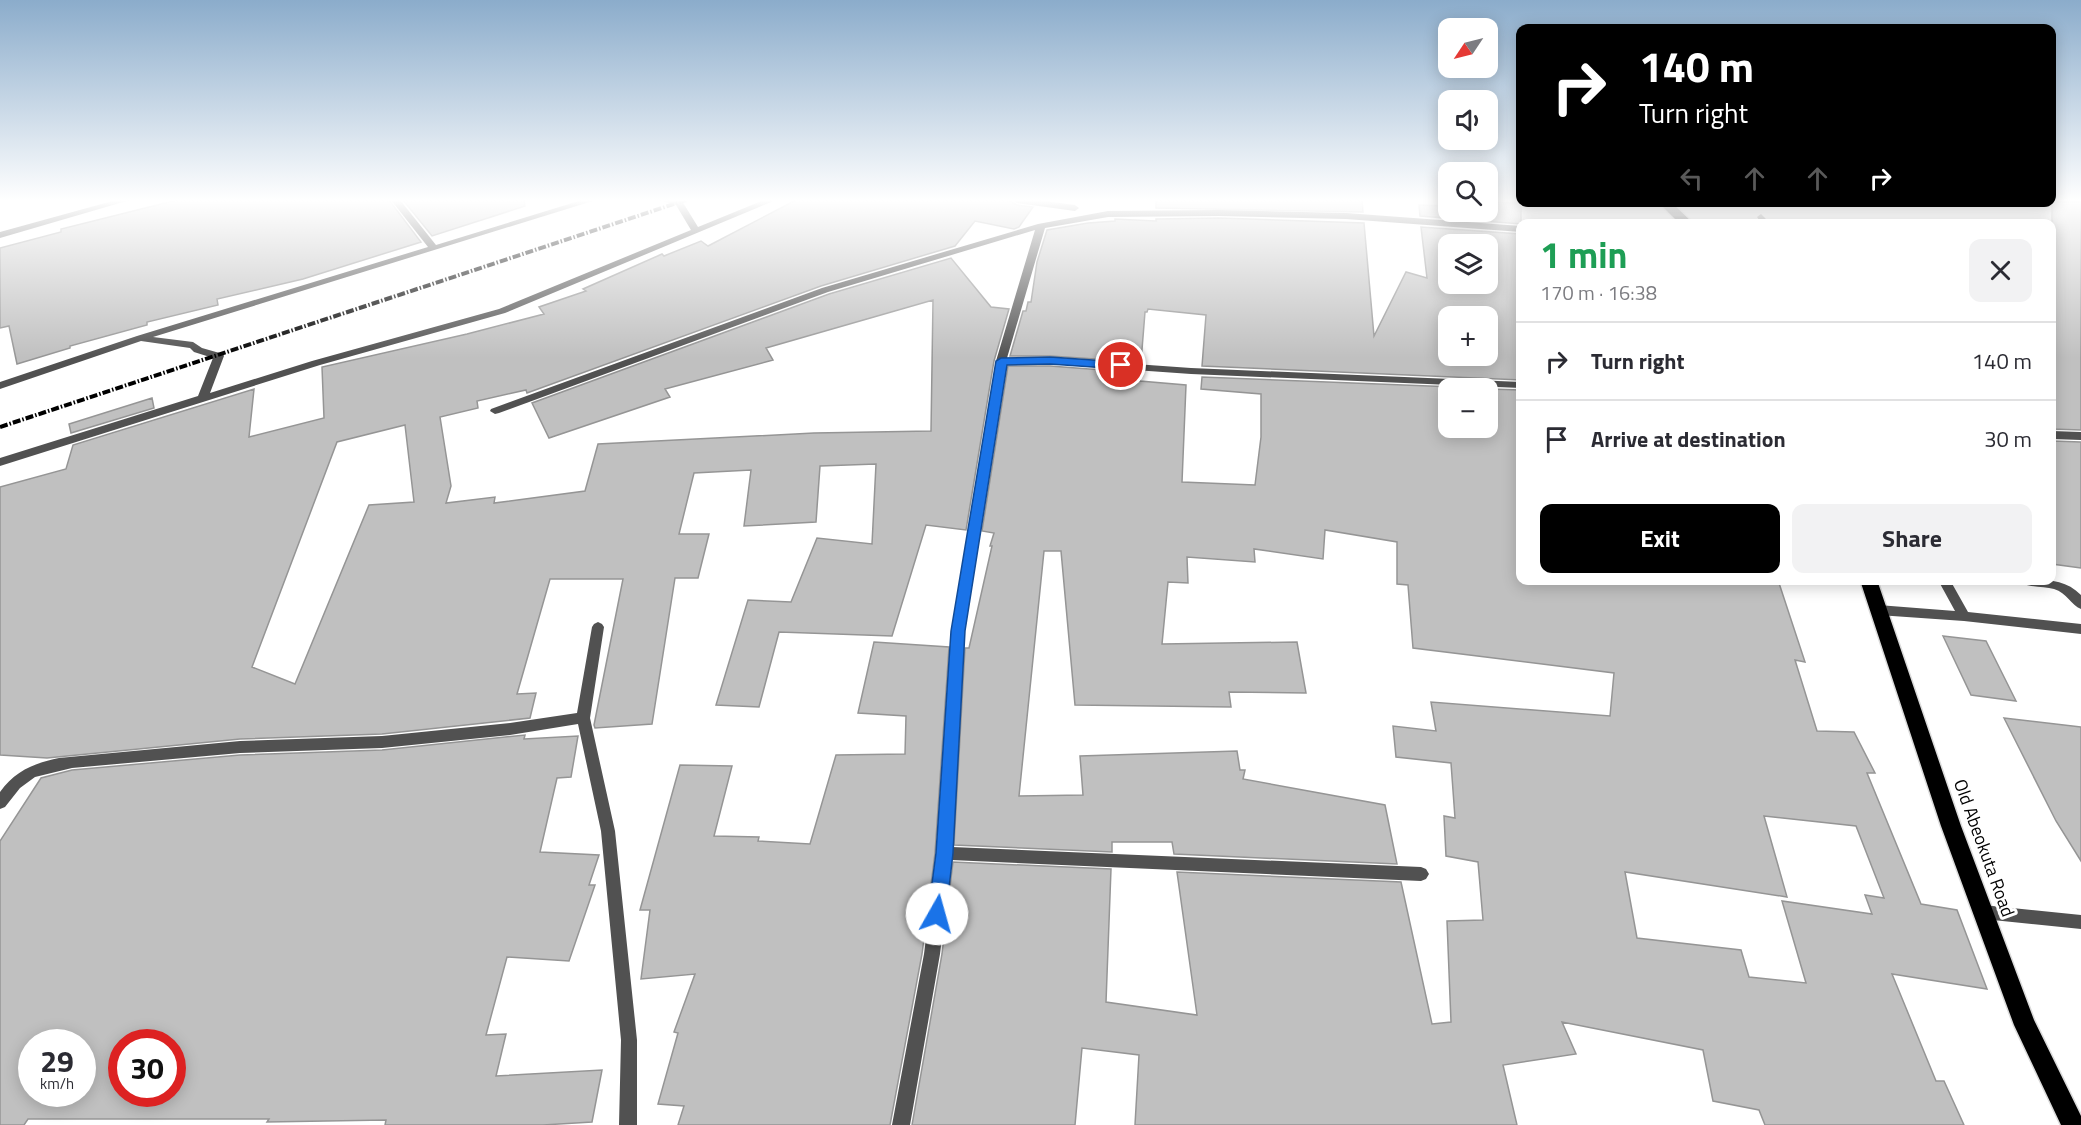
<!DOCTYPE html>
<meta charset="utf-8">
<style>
:root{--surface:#fff;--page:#f2f2f3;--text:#2b2b33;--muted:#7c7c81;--line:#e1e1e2;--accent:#000}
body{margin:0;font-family:"Titillium Web",sans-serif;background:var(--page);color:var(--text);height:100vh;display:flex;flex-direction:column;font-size:22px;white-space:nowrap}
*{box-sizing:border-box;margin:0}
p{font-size:20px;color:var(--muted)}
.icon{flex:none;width:33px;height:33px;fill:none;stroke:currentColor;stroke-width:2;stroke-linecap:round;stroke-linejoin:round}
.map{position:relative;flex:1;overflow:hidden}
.panel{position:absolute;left:1516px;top:219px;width:540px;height:366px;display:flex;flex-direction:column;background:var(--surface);border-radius:12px;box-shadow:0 3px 15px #0003}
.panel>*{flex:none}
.banner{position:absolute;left:1516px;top:24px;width:540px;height:183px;border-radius:12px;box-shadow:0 3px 15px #0003;background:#000;color:#fff;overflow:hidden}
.needle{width:39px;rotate:235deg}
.tools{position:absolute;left:1438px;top:18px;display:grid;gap:12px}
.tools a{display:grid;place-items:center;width:60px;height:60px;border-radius:12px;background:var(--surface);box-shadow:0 3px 15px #0003;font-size:30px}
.speed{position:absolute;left:18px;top:1029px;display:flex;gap:12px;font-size:30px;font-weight:700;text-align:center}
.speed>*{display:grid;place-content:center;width:78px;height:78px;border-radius:50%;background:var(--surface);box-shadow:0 3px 15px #0003;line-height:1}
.speed small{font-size:15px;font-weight:400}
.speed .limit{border:9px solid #d22;background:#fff;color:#111}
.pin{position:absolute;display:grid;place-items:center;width:51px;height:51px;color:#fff;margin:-26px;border:3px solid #fff;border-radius:50%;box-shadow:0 2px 6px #0007}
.me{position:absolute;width:66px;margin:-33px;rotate:7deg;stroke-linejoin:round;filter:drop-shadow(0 0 4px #0008)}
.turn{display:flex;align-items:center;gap:21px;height:126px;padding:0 24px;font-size:27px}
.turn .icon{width:78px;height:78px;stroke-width:2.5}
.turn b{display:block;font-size:42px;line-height:51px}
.lanes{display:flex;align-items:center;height:57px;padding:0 24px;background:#0003;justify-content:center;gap:30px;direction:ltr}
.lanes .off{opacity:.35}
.round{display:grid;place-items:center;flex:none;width:63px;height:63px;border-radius:12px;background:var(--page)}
.summary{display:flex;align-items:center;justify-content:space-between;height:102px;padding:0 24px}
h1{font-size:36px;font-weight:700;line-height:45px;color:#1e9e55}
.button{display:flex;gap:12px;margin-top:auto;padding:12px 24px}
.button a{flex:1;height:69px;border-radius:12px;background:var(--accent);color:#fff;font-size:24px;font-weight:700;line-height:69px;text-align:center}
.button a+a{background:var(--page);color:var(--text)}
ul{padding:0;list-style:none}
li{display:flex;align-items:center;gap:18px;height:78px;padding:0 24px;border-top:2px solid var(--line)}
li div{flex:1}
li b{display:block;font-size:22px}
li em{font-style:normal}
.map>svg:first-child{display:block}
.building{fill:#c0c0c0;stroke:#959595;stroke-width:1.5;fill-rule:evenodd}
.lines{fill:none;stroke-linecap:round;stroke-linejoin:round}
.trunk-casing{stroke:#dbdbdb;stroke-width:3}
.service{fill:#515151;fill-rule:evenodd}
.minor{fill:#515151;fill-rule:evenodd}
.trunk{fill:#000;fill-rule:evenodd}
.rail{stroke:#000;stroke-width:4;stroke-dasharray:8 2 1.5 2;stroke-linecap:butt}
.route{fill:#1a73e8;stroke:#114b97;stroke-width:1.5}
.labels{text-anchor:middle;stroke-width:6;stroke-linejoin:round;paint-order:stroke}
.near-street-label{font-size:18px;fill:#000;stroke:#fff}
</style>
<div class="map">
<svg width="2081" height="1125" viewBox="0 0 2081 1125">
<rect width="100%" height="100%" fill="#fff"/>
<path class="building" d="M 177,200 L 389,200 L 421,242 L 303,279 L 217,299 L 218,305 L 147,322 L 147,325 L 70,346 L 70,348 L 17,364 L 9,326 L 0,328 L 0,248 L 61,232 L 61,229 Z
M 403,200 L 524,200 L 525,206 L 432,236 Z
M 796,200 L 1008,200 L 1017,205 L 1033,207 L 1019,227 L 1014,229 L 975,221 L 955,246 L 821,286 L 527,393 L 526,390 L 477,401 L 478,408 L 440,417 L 451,486 L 446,503 L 495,497 L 494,503 L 585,491 L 598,444 L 814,433 L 931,431 L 933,300 L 766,348 L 773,360 L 665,389 L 670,397 L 549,438 L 532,403 L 829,294 L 951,258 L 991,307 L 1009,309 L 994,361 L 966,530 L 926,525 L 892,636 L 779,632 L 759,707 L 716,705 L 748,600 L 791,602 L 817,538 L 872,544 L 876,464 L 820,466 L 816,522 L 744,526 L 751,470 L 694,473 L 679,534 L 709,534 L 698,578 L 675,578 L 652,724 L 595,728 L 594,725 L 623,579 L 550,579 L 517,694 L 536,693 L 530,718 L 382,734 L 240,739 L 47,758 L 0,755 L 0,487 L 66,469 L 73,445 L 254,389 L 249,437 L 324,418 L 322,367 L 467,334 L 544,314 L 539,307 L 586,291 L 583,289 L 662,254 L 664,256 L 701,241 L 708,246 ZM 405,425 L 414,502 L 369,505 L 295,684 L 252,667 L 337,442 Z
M 1156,200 L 1362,200 L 1363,212 L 1156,208 Z
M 1488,202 L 1521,203 L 1521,224 L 1420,216 L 1419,205 L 1449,206 L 1449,212 L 1488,212 Z
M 2052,202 L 2081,202 L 2081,430 L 2052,429 Z
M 1219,218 L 1364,223 L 1374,336 L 1406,272 L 1427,278 L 1421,227 L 1521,234 L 1521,380 L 1202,366 L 1206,315 L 1148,309 L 1147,312 L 1145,312 L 1141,362 L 1050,356 L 1010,356 L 1023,311 L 1026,311 L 1028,302 L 1031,302 L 1037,262 L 1047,230 L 1088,223 L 1115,221 L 1115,219 L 1156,221 L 1156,219 ZM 1449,244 L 1488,244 L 1488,284 L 1449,284 ZM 1449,316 L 1488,316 L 1488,356 L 1449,356 Z
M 1008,366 L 1050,366 L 1141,373 L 1140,381 L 1186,385 L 1182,482 L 1255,485 L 1261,437 L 1261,394 L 1201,389 L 1202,377 L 1480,388 L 1449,388 L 1449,428 L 1488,428 L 1488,389 L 1521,390 L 1521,580 L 1778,580 L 1805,662 L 1795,660 L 1817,731 L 1854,732 L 1875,773 L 1867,773 L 1921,904 L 1957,910 L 1987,989 L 1892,974 L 1936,1081 L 1944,1081 L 1964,1125 L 1765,1125 L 1759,1110 L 1713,1101 L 1703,1050 L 1562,1022 L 1576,1054 L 1503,1065 L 1517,1125 L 1135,1125 L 1139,1055 L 1082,1048 L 1075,1125 L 912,1125 L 942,954 L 953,862 L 1111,869 L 1106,1002 L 1197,1015 L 1177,872 L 1401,882 L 1432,1024 L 1451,1022 L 1447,921 L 1483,920 L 1478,862 L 1446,856 L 1444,816 L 1455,818 L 1451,763 L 1396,757 L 1393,726 L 1436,731 L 1431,702 L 1610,716 L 1614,673 L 1413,648 L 1408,585 L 1397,584 L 1397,542 L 1325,530 L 1323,559 L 1254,549 L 1255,562 L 1187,557 L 1188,583 L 1168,582 L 1162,644 L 1297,642 L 1306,693 L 1229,692 L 1231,707 L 1075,705 L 1061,551 L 1044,551 L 1019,796 L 1083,795 L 1080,756 L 1237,751 L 1240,770 L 1245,770 L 1243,779 L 1385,805 L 1397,864 L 1174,854 L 1172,842 L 1112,842 L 1112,852 L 954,845 L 965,648 L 969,648 L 992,546 L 990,546 L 994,533 L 982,531 ZM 1764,816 L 1856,826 L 1884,898 L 1865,895 L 1872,914 L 1782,901 L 1806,983 L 1749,977 L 1741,950 L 1637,938 L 1625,872 L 1787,897 Z
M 152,398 L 154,408 L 71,433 L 69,424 Z
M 2052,441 L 2081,442 L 2081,568 L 2052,564 Z
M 1943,636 L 1986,641 L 2016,701 L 1971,695 Z
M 874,642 L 949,647 L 935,853 L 922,954 L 890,1125 L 678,1125 L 684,1106 L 658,1104 L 678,1033 L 674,1032 L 695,974 L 641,979 L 650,910 L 640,910 L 680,765 L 732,766 L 714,836 L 759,837 L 758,841 L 810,844 L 836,755 L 905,754 L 906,716 L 858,713 Z
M 2004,718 L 2081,727 L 2081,861 L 2056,821 Z
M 525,735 L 524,739 L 578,736 L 571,777 L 557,778 L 540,852 L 599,855 L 589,885 L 595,885 L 569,961 L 507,957 L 486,1035 L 506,1034 L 496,1076 L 602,1070 L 592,1122 L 543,1125 L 385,1125 L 386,1120 L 267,1122 L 269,1119 L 28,1119 L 24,1125 L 0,1125 L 0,841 L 41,778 L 72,770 L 240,755 L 382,750 ZM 32,1042 L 82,1042 L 82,1094 L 32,1094 ZM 122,1042 L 172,1042 L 172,1094 L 122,1094 Z"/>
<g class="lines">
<defs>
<path id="trunk" d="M 1658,202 L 1671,202 L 1694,224 L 1680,224 Z
M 1860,580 L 1877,580 L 1961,826 L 2034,1020 L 2081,1116 L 2081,1125 L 2061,1125 L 2014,1025 L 1941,826 Z"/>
</defs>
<use href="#trunk" class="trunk-casing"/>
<path class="service" d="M 1761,214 L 1771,224 L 1762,224 L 1757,217 Z
M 1938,580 L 1950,580 L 1968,612 L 2081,624 L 2081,634 L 1964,621 L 1878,615 L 1874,613 L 1872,610 L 1874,607 L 1878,605 L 1955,611 Z
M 2017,580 C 2041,580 2063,577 2081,595 L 2081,609 C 2071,605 2067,593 2054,589 C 2043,586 2025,588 2017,580 Z
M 1983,905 L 2081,915 L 2081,929 L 1983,919 L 1978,917 L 1975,912 L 1978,907 Z"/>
<path class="minor" d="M 116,200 L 130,200 L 0,238 L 0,232 Z
M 391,200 L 400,200 L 436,245 L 582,200 L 596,200 L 153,337 L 193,342 L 202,348 L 223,354 L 224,356 L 210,393 L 312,361 L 499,309 L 691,230 L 676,205 L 659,200 L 682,201 L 698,227 L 764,200 L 776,200 L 505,313 L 320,365 L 0,466 L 0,458 L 198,396 L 213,358 L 194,352 L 190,348 L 141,341 L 0,389 L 0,382 L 137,336 L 428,247 Z
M 1013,200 L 1037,200 L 1075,205 L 1079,208 L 1075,211 L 1017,203 Z
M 1219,210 L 1346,213 L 1521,226 L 1521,232 L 1346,219 L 1219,216 L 1108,217 L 1045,228 L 1007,358 L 1050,358 L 1191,368 L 1521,382 L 1521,388 L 1191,374 L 1050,364 L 1006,364 L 964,631 L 952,847 L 1421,867 L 1426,869 L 1429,874 L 1426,879 L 1421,881 L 951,860 L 940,954 L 910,1125 L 892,1125 L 924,954 L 937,853 L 952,631 L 996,361 L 1035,230 L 828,292 L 499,413 L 495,414 L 490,411 L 491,409 L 822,288 L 1038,224 L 1108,211 Z
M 2052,431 L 2081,432 L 2081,440 L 2052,439 Z
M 598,622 L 602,624 L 604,627 L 590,718 L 615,831 L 637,1040 L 637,1125 L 619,1125 L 621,1040 L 601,831 L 578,724 L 510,735 L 382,748 L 240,753 L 72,768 L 35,777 L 20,788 L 5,807 L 0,809 L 0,792 C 15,771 34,763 59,758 L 240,741 L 382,736 L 510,723 L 577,713 L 592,627 L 594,624 Z"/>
<use href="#trunk" class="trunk"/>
<path class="rail" d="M 0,427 L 686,200"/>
</g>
<linearGradient id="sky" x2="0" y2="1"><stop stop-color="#8baccb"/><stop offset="0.56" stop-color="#fff"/><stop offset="1" stop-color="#fff" stop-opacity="0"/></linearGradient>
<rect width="2081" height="358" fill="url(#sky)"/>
<path class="route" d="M 1050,357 L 1121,362 L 1126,365 L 1121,369 L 1050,364 L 1007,365 L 965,631 L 953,853 L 946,914 L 943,919 L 937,922 L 931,919 L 928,914 L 936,853 L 951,631 L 996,361 L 1001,358 Z"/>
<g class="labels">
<g class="near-street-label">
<text transform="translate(1984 848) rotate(70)" y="6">Old Abeokuta Road</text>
</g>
</g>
</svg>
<div class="tools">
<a><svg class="needle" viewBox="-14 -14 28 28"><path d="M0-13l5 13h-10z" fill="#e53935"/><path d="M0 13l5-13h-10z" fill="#7c7c81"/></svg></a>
<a><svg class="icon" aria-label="sound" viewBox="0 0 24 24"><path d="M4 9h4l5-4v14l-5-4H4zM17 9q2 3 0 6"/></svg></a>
<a><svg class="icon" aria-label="search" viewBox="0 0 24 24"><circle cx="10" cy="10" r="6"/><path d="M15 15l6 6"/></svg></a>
<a><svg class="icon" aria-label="layers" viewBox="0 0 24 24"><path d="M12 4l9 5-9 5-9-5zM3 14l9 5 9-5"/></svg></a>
<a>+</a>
<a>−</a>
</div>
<div class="speed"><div>29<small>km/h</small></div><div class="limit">30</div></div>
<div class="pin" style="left:1121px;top:365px;background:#d93025"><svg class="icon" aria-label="arrive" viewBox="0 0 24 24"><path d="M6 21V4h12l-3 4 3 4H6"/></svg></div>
<svg class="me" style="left:937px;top:914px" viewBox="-20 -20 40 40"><circle r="19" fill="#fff"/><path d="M0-13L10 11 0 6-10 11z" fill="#1a73e8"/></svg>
<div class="banner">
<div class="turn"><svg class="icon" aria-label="right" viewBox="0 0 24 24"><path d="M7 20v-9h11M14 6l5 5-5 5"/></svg><div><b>140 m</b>Turn right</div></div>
<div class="lanes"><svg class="icon off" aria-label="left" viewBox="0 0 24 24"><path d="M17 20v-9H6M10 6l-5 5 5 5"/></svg><svg class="icon off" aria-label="ahead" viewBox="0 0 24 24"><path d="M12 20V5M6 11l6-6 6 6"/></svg><svg class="icon off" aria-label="ahead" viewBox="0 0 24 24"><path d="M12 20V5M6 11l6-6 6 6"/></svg><svg class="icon" aria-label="right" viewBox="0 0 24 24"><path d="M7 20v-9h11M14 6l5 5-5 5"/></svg></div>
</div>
<section class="panel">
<div class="summary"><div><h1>1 min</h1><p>170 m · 16:38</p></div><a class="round"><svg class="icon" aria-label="close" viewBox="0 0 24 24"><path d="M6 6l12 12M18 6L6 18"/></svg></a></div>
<ul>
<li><svg class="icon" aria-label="right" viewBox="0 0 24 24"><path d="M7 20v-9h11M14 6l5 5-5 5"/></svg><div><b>Turn right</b></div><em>140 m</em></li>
<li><svg class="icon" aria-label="arrive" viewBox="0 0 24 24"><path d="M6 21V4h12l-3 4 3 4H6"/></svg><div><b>Arrive at destination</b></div><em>30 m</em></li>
</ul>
<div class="button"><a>Exit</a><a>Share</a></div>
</section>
</div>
